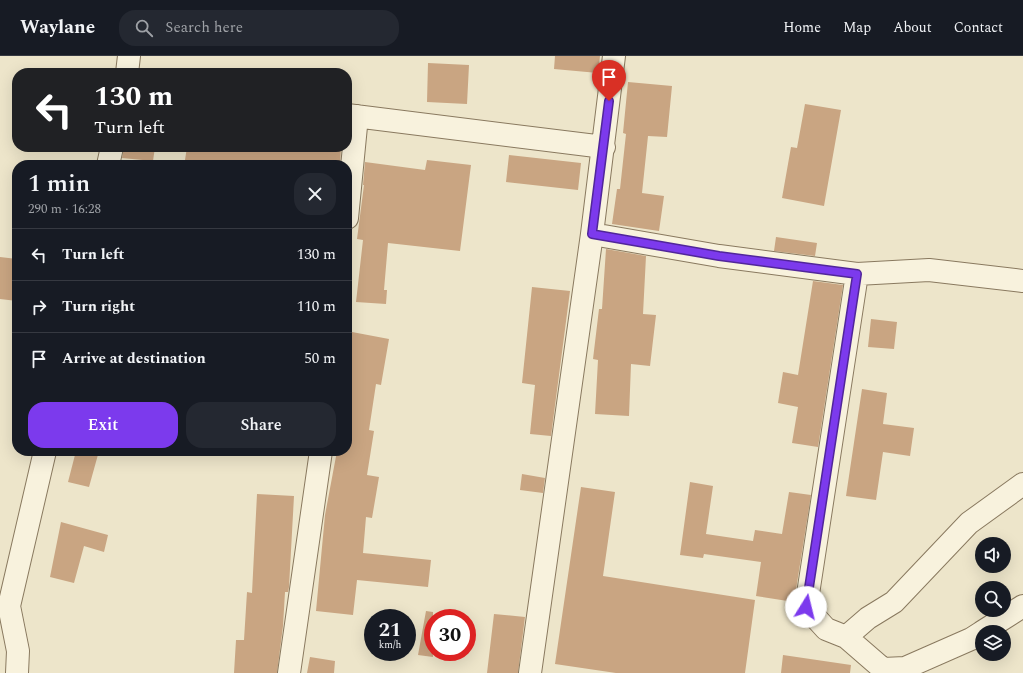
<!DOCTYPE html>
<meta charset="utf-8">
<style>
:root{--surface:#171b24;--page:#242831;--text:#f1f3f6;--muted:#9ea1a6;--line:#363941;--accent:#7c3aed}
body{margin:0;font-family:Spectral,serif;background:var(--page);color:var(--text);height:100vh;display:flex;flex-direction:column;font-size:15px;white-space:nowrap}
*{box-sizing:border-box;margin:0}
p{font-size:13px;color:var(--muted)}
.icon{flex:none;width:22px;height:22px;fill:none;stroke:currentColor;stroke-width:2;stroke-linecap:round;stroke-linejoin:round}
.map{position:relative;flex:1;overflow:hidden}
.drawer{position:absolute;left:12px;top:104px;width:340px;height:296px;display:flex;flex-direction:column;background:var(--surface);border-radius:16px;box-shadow:0 4px 16px #0002}
.drawer>*{flex:none}
.hud{position:absolute;left:12px;top:12px;width:340px;height:84px;border-radius:16px;box-shadow:0 4px 16px #0002;background:#202124;color:#fff;overflow:hidden}
.buttons{position:absolute;left:975px;top:481px;display:grid;gap:8px}
.buttons a{display:grid;place-items:center;width:36px;height:36px;border-radius:50%;background:var(--surface);box-shadow:0 4px 16px #0002;font-size:20px}
.speed{position:absolute;left:364px;top:553px;display:flex;gap:8px;font-size:20px;font-weight:700;text-align:center}
.speed>*{display:grid;place-content:center;width:52px;height:52px;border-radius:50%;background:var(--surface);box-shadow:0 4px 16px #0002;line-height:1}
.speed small{font-size:10px;font-weight:400}
.speed .limit{border:6px solid #d22;background:#fff;color:#111}
.pin{position:absolute;display:grid;place-items:center;width:34px;height:34px;color:#fff;margin:-41px -17px;border-radius:50% 50% 50% 0;rotate:-45deg;box-shadow:0 0 4px #0007}
.pin .icon{rotate:45deg}
.me{position:absolute;width:44px;margin:-22px;rotate:9deg;stroke-linejoin:round;filter:drop-shadow(0 0 3px #0008)}
.turn{display:flex;align-items:center;gap:14px;height:84px;padding:0 16px;font-size:18px}
.turn .icon{width:52px;height:52px;stroke-width:2.5}
.turn b{display:block;font-size:28px;line-height:34px}
.round{display:grid;place-items:center;flex:none;width:42px;height:42px;border-radius:16px;background:var(--page)}
.head{display:flex;align-items:center;justify-content:space-between;height:68px;padding:0 16px}
h1{font-size:24px;font-weight:600;line-height:30px}
.button{display:flex;gap:8px;margin-top:auto;padding:8px 16px}
.button a{flex:1;height:46px;border-radius:16px;background:var(--accent);color:#fff;font-size:16px;font-weight:600;line-height:46px;text-align:center}
.button a+a{background:var(--page);color:var(--text)}
ul{padding:0;list-style:none}
li{display:flex;align-items:center;gap:12px;height:52px;padding:0 16px;border-top:1px solid var(--line)}
li div{flex:1}
li b{display:block;font-size:15px}
li em{font-style:normal}
header{display:flex;align-items:center;gap:24px;box-sizing:border-box;height:56px;padding:0 20px;background:var(--surface);border-bottom:1px solid var(--line)}
header strong{font-size:19px}
nav{display:flex;gap:22px;margin-inline-start:auto;font-size:14px}
.search{width:280px;height:36px;background:var(--page);display:flex;align-items:center;gap:10px;box-sizing:border-box;padding:0 14px;border-radius:16px;color:var(--muted);font-size:15px}
.map>svg:first-child{display:block}
.building{fill:#c9a582}
.lines{fill:none;stroke-linecap:round;stroke-linejoin:round}
.minor-casing{stroke:#89795f;stroke-width:24}
.minor{stroke:#f8f2dd;stroke-width:22}
.route-casing{stroke:#51269a;stroke-width:10}
.route{stroke:#7c3aed;stroke-width:7}
</style>
<header>
<strong>Waylane</strong>
<div class="search"><svg class="icon" aria-label="search" viewBox="0 0 24 24"><circle cx="10" cy="10" r="6"/><path d="M15 15l6 6"/></svg>Search here</div>
<nav><a>Home</a><a>Map</a><a>About</a><a>Contact</a></nav>
</header>
<div class="map">
<svg width="1023" height="617" viewBox="0 0 1023 617">
<rect width="100%" height="100%" fill="#ede5ca"/>
<path class="building" d="M 555,0 L 600,0 L 598,17 L 554,13 Z
M 428,7 L 469,9 L 467,48 L 427,46 Z
M 628,26 L 672,30 L 667,81 L 648,80 L 642,137 L 664,140 L 659,175 L 612,168 L 617,133 L 620,133 L 626,78 L 623,77 Z
M 805,48 L 841,54 L 824,150 L 782,142 L 791,91 L 797,92 Z
M 124,91 L 155,91 L 153,105 L 122,102 Z
M 187,91 L 341,91 L 340,109 L 219,109 L 185,104 Z
M 509,99 L 581,107 L 578,134 L 506,126 Z
M 427,104 L 471,109 L 460,195 L 388,187 L 384,234 L 387,234 L 386,248 L 356,246 L 363,184 L 357,183 L 364,129 L 363,129 L 365,106 L 425,114 Z
M 776,181 L 817,187 L 815,200 L 774,195 Z
M 606,193 L 646,200 L 643,258 L 656,259 L 650,310 L 631,308 L 629,360 L 595,358 L 598,304 L 593,303 L 599,253 L 602,253 Z
M 0,201 L 17,203 L 17,245 L 0,243 Z
M 813,225 L 843,229 L 818,391 L 792,387 L 798,351 L 778,347 L 783,316 L 798,319 Z
M 532,231 L 570,235 L 551,380 L 530,378 L 535,329 L 522,327 Z
M 871,263 L 897,266 L 894,293 L 868,291 Z
M 352,276 L 389,283 L 381,329 L 376,328 L 369,374 L 374,375 L 367,419 L 379,421 L 372,462 L 366,461 L 363,497 L 431,504 L 428,531 L 357,524 L 353,559 L 316,555 L 325,459 L 337,395 L 347,395 L 347,306 Z
M 862,333 L 887,337 L 883,368 L 914,372 L 910,400 L 883,396 L 876,444 L 846,440 Z
M 76,395 L 99,395 L 89,431 L 68,426 Z
M 522,418 L 545,422 L 543,437 L 520,434 Z
M 690,426 L 713,430 L 706,478 L 753,485 L 755,474 L 782,478 L 789,436 L 811,439 L 794,546 L 756,540 L 761,506 L 704,498 L 703,502 L 680,499 Z
M 581,431 L 615,436 L 603,520 L 755,544 L 745,617 L 616,617 L 555,608 Z
M 257,438 L 294,440 L 289,531 L 288,536 L 285,536 L 283,570 L 277,617 L 234,617 L 236,584 L 244,584 L 247,536 L 252,537 Z
M 61,466 L 108,479 L 104,496 L 84,490 L 74,527 L 50,521 Z
M 426,555 L 433,556 L 433,601 L 418,599 Z
M 494,558 L 525,561 L 518,617 L 487,617 Z
M 783,599 L 851,609 L 850,617 L 781,617 Z
M 310,601 L 335,605 L 334,617 L 307,617 Z"/>
<g class="lines">
<defs>
<path id="minor" d="M 127,17 L 129,0
M 347,59 L 604,91
M 108,109 L 112,91
M 347,162 L 357,60
M 592,178 L 719,200 L 857,218 L 929,214 L 1023,225
M 857,218 L 806,551 L 826,573 L 846,581 L 883,613 L 882,617
M 982,576 L 1023,550
M 846,581 L 868,562 L 894,546 L 969,467 L 1023,428
M 883,613 L 905,612 L 971,583 L 982,576
M 17,617 L 18,595 L 9,550 L 45,395
M 289,617 L 321,395
M 530,617 L 592,178 L 614,0"/>
</defs>
<use href="#minor" class="minor-casing"/>
<use href="#minor" class="minor"/>
</g>
<g class="lines">
<defs>
<path id="route" d="M 609,45 L 592,178 L 719,200 L 857,218 L 806,551"/>
</defs>
<use href="#route" class="route-casing"/>
<use href="#route" class="route"/>
</g>
</svg>
<div class="buttons">
<a><svg class="icon" aria-label="sound" viewBox="0 0 24 24"><path d="M4 9h4l5-4v14l-5-4H4zM17 9q2 3 0 6"/></svg></a>
<a><svg class="icon" aria-label="search" viewBox="0 0 24 24"><circle cx="10" cy="10" r="6"/><path d="M15 15l6 6"/></svg></a>
<a><svg class="icon" aria-label="layers" viewBox="0 0 24 24"><path d="M12 4l9 5-9 5-9-5zM3 14l9 5 9-5"/></svg></a>
</div>
<div class="speed"><div>21<small>km/h</small></div><div class="limit">30</div></div>
<div class="pin" style="left:609px;top:45px;background:#d93025"><svg class="icon" aria-label="arrive" viewBox="0 0 24 24"><path d="M6 21V4h12l-3 4 3 4H6"/></svg></div>
<svg class="me" style="left:806px;top:551px" viewBox="-20 -20 40 40"><circle r="19" fill="#fff"/><path d="M0-13L10 11 0 6-10 11z" fill="#7c3aed"/></svg>
<div class="hud">
<div class="turn"><svg class="icon" aria-label="left" viewBox="0 0 24 24"><path d="M17 20v-9H6M10 6l-5 5 5 5"/></svg><div><b>130 m</b>Turn left</div></div>
</div>
<section class="drawer">
<div class="head"><div><h1>1 min</h1><p>290 m · 16:28</p></div><a class="round"><svg class="icon" aria-label="close" viewBox="0 0 24 24"><path d="M6 6l12 12M18 6L6 18"/></svg></a></div>
<ul>
<li><svg class="icon" aria-label="left" viewBox="0 0 24 24"><path d="M17 20v-9H6M10 6l-5 5 5 5"/></svg><div><b>Turn left</b></div><em>130 m</em></li>
<li><svg class="icon" aria-label="right" viewBox="0 0 24 24"><path d="M7 20v-9h11M14 6l5 5-5 5"/></svg><div><b>Turn right</b></div><em>110 m</em></li>
<li><svg class="icon" aria-label="arrive" viewBox="0 0 24 24"><path d="M6 21V4h12l-3 4 3 4H6"/></svg><div><b>Arrive at destination</b></div><em>50 m</em></li>
</ul>
<div class="button"><a>Exit</a><a>Share</a></div>
</section>
</div>
